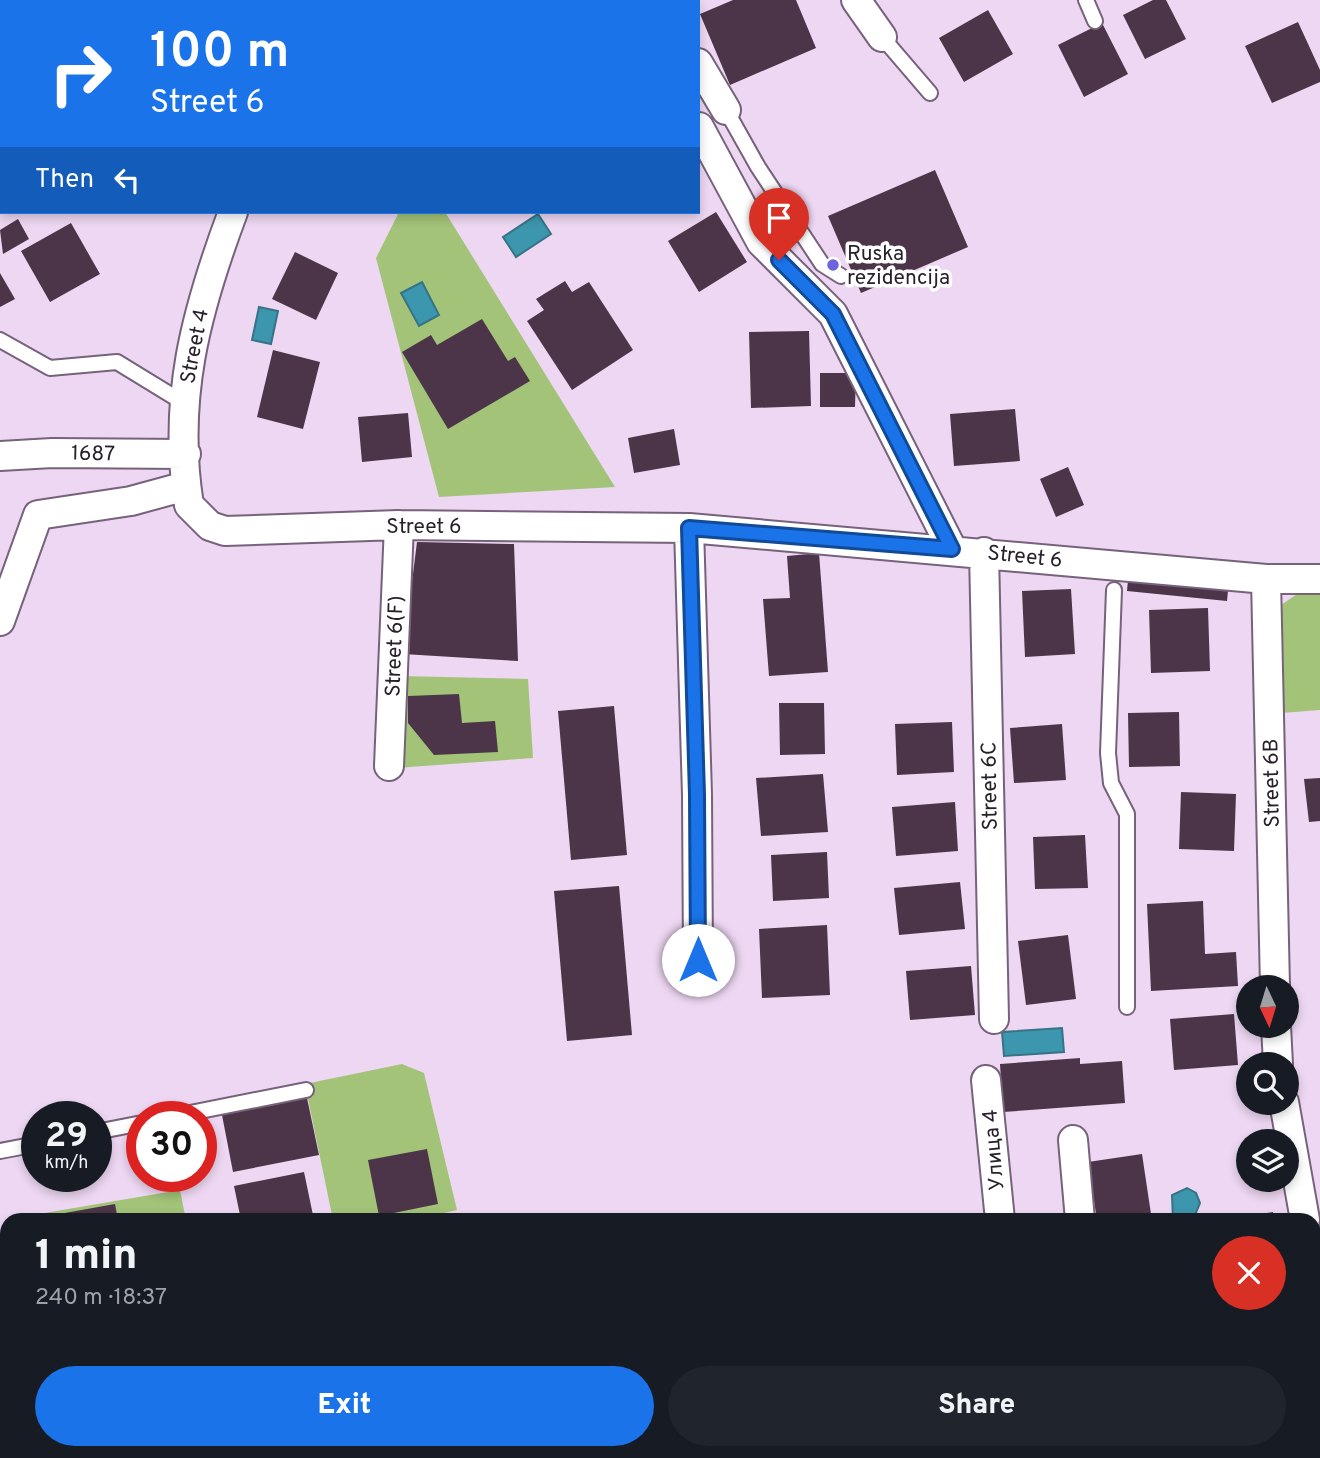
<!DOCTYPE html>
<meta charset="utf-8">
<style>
:root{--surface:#171b24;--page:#20242c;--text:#f1f3f6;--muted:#9ea1a6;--accent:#1a73e8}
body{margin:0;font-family:Overpass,sans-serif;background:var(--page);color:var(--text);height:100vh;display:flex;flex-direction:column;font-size:26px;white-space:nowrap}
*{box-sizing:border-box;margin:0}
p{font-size:23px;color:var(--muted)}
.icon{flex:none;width:38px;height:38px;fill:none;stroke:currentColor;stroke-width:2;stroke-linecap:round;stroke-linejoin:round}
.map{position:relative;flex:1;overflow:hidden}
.drawer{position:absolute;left:0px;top:1213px;width:1321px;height:247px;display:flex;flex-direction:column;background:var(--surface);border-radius:21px 21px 0 0;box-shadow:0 4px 10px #0003}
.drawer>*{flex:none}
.top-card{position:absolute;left:0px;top:0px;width:700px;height:214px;box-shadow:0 4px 10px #0003;background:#1a73e8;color:#fff;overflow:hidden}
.needle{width:46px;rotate:176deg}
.controls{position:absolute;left:1236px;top:975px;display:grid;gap:14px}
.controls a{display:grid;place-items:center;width:63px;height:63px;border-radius:50%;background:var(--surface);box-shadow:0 4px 10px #0003;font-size:35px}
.speed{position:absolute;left:21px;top:1101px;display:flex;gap:14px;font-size:35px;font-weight:700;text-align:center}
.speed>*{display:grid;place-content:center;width:91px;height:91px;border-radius:50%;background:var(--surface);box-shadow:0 4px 10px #0003;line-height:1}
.speed small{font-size:18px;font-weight:400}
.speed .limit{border:10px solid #d22;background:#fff;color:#111}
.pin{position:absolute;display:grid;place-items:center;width:60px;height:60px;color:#fff;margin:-72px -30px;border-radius:50% 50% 50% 0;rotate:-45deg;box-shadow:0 0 7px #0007}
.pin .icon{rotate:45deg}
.me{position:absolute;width:77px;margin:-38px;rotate:0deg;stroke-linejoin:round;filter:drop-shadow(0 0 5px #0008)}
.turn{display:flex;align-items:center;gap:24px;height:147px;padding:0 35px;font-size:32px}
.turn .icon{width:91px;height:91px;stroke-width:2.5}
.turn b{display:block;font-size:49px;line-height:60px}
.then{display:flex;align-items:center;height:66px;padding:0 35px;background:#0003;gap:14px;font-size:26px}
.round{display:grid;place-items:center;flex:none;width:74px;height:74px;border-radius:37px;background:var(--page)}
.summary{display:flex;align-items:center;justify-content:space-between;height:119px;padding:0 35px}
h1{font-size:42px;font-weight:800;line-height:52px}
.button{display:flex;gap:14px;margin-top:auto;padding:14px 35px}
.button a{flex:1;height:80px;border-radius:42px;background:var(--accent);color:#fff;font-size:28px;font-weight:800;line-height:80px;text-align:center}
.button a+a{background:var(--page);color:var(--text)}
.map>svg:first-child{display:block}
.green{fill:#a3c378}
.water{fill:#3c96ad;stroke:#367386;stroke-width:2}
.building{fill:#4c3548}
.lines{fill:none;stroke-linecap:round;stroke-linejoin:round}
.service-casing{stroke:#76627a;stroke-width:18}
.minor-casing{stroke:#76627a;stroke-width:32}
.service{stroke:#fff;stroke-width:14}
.minor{stroke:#fff;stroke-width:28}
.route-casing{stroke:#114b97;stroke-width:18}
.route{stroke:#1a73e8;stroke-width:12}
.poi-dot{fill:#6c63dd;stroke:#fff;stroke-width:2.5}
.labels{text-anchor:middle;stroke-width:7;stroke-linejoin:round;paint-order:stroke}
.poi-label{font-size:21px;fill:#28202a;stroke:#fff;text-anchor:start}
.street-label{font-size:21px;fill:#28202a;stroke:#fff}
</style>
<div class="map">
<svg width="1320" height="1458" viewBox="0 0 1320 1458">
<rect width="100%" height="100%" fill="#edd7f2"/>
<path class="green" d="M 399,212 L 445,212 L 615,487 L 439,497 L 376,258 Z
M 1320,592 L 1320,710 L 1281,713 L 1281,605 L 1297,594 Z
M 399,676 L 528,679 L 533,758 L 396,768 Z
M 402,1064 L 424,1073 L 457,1210 L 414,1220 L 333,1220 L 305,1084 Z
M 180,1190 L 186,1220 L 22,1220 L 21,1217 Z"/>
<path class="water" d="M 538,214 L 551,234 L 516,257 L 503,237 Z
M 422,282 L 439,315 L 419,326 L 401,293 Z
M 259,307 L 278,311 L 271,344 L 252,340 Z
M 1062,1028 L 1064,1052 L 1004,1056 L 1002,1032 Z
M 1187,1188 L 1196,1193 L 1200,1203 L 1193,1220 L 1173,1220 L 1172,1195 Z"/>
<path class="building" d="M 733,0 L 796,0 L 816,48 L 730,85 L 700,14 Z
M 1153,0 L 1166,0 L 1186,39 L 1145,59 L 1123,15 Z
M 988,10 L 1013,54 L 964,82 L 939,38 Z
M 1298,22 L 1320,70 L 1320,82 L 1272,103 L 1245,46 Z
M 1102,23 L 1128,74 L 1084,97 L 1058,45 Z
M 935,170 L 968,247 L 861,293 L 828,216 Z
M 716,212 L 747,262 L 699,292 L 668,241 Z
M 18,219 L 29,239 L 3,254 L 0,230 Z
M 71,223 L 100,274 L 50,302 L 21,251 Z
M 295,252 L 338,273 L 316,320 L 272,299 Z
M 0,273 L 15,299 L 0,307 Z
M 565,281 L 572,292 L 589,282 L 633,350 L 572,390 L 527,321 L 544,310 L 536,299 Z
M 482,319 L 508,361 L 515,357 L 530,381 L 448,429 L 402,352 L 431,335 L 437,345 Z
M 809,331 L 811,406 L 751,408 L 749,332 Z
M 273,350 L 320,362 L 303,429 L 257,417 Z
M 820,373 L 856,373 L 855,407 L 820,407 Z
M 1015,409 L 1020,461 L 954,466 L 950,414 Z
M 408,413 L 412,457 L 362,462 L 358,417 Z
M 674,429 L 680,465 L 634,473 L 628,438 Z
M 1068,467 L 1084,505 L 1056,517 L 1040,479 Z
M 417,542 L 514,544 L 518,661 L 403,654 Z
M 819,553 L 828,672 L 769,676 L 763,599 L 790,598 L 787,556 Z
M 1129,569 L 1229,580 L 1227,601 L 1127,591 Z
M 1071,589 L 1075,654 L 1025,657 L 1022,591 Z
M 1208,608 L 1210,671 L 1151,673 L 1149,610 Z
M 459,694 L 462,723 L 495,721 L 498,752 L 434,755 L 408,723 L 408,696 Z
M 779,703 L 824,703 L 825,754 L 780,755 Z
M 614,706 L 627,855 L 571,860 L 558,711 Z
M 1179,712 L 1180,766 L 1129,767 L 1128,713 Z
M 952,722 L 954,772 L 897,775 L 895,724 Z
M 1062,724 L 1066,780 L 1014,783 L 1010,728 Z
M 823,774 L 828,832 L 761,836 L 756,778 Z
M 1320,778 L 1320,821 L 1309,822 L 1304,779 Z
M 1181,792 L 1236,794 L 1234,851 L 1179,849 Z
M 955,802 L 958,851 L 896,856 L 892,807 Z
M 1085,835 L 1088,888 L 1035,889 L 1033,837 Z
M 827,852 L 829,898 L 773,901 L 771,855 Z
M 960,882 L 965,929 L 899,935 L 894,888 Z
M 619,886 L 632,1035 L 567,1041 L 554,891 Z
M 1203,901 L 1205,954 L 1236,952 L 1238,986 L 1151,991 L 1147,904 Z
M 827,925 L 830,995 L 762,998 L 759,929 Z
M 1068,935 L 1076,999 L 1026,1005 L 1018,941 Z
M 971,966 L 975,1015 L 910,1020 L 906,971 Z
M 1234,1014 L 1238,1065 L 1174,1070 L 1170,1019 Z
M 1080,1058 L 1080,1064 L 1122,1061 L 1125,1103 L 1003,1112 L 1000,1064 Z
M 307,1098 L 319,1155 L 233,1172 L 222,1115 Z
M 427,1149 L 438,1204 L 379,1216 L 368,1160 Z
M 1142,1154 L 1151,1214 L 1097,1220 L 1088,1162 Z
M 304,1172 L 314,1220 L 241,1220 L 234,1186 Z
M 115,1204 L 118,1220 L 48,1220 L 48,1216 Z
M 1273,1212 L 1274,1220 L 1228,1220 L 1228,1218 Z
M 333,1452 L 396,1452 L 398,1458 L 334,1458 Z
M 420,1452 L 509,1452 L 510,1454 L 490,1458 L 422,1458 Z
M 610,1452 L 650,1452 L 649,1456 L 608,1458 Z
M 1139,1452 L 1260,1452 L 1253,1458 L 1139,1458 Z"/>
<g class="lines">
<defs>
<path id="service" d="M 1086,0 L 1095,21
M 882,37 L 930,93
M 726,110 L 758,167 L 822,264 L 841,276
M 0,340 L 50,368 L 117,362 L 184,403
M 1114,590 L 1108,753 L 1111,783 L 1127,814 L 1127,1007
M 175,1116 L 306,1090
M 96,1132 L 142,1123
M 0,1151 L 37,1144
M 0,1295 L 7,1293
M 0,1310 L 7,1309"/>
<path id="minor" d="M 662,0 L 663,2
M 856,0 L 882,37
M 319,2 L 320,0
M 698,63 L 726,110
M 699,127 L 761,242 L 833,314 L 952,549
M 233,212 C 196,311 172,399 189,505 L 210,526 L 225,531 L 399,525 L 689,528 L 1266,579 L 1320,579
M 0,456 L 52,453 L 186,454
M 689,528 L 697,795 L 698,960
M 984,552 L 994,1019
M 1266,579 L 1275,987
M 0,621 L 38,515 L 131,501 L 186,486
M 389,766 L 399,525
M 1276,1026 L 1278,1064
M 986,1080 L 1000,1220
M 1284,1102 L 1305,1220
M 1073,1140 L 1080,1220
M 1314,1260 L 1320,1284
M 1314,1354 L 1320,1353
M 0,1382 L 7,1430
M 10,1452 L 11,1458
M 932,1452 L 932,1458
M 1108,1452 L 1109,1458
M 777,1458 L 804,1452"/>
</defs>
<use href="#service" class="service-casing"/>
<use href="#minor" class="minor-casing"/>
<use href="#service" class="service"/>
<use href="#minor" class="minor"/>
</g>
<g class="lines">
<defs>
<path id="route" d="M 698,960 L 697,795 L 689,528 L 952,549 L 833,314 L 779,260"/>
</defs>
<use href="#route" class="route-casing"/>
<use href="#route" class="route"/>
</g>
<circle class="poi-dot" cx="833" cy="265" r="7"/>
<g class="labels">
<g class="poi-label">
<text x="847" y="260">Ruska<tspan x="847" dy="24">rezidencija</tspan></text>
</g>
<g class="street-label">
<text transform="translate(194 346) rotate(-79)" y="7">Street 4</text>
<text transform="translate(93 453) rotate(1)" y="7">1687</text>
<text x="424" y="533">Street 6</text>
<text transform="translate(1025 556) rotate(6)" y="7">Street 6</text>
<text transform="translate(394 646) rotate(-88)" y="7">Street 6(F)</text>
<text transform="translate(1271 783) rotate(-91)" y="7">Street 6B</text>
<text transform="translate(989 786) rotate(-91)" y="7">Street 6C</text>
<text transform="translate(993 1150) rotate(-95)" y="7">Улица 4</text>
</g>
</g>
</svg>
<div class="controls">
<a><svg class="needle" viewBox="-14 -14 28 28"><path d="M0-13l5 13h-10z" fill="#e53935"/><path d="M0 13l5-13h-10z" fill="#9ea1a6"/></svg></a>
<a><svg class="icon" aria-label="search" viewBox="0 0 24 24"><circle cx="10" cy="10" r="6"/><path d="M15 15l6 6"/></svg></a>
<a><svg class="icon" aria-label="layers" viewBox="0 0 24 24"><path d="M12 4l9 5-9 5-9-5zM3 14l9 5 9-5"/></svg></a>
</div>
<div class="speed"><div>29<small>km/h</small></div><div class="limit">30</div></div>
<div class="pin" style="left:779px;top:260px;background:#d93025"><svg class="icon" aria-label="arrive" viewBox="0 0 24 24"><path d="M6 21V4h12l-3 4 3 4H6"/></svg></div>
<svg class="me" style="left:698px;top:960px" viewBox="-20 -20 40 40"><circle r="19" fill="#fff"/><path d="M0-13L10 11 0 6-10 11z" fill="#1a73e8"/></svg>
<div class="top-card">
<div class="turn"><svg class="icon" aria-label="right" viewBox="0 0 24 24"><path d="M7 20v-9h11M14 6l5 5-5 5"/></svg><div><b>100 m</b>Street 6</div></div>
<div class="then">Then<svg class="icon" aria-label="left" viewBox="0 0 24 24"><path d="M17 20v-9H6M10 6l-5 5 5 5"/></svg></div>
</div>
<section class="drawer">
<div class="summary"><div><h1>1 min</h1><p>240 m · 18:37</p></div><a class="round" style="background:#d93025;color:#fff"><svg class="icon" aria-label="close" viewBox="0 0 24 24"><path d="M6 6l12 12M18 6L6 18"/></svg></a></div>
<div class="button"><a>Exit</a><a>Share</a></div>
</section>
</div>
